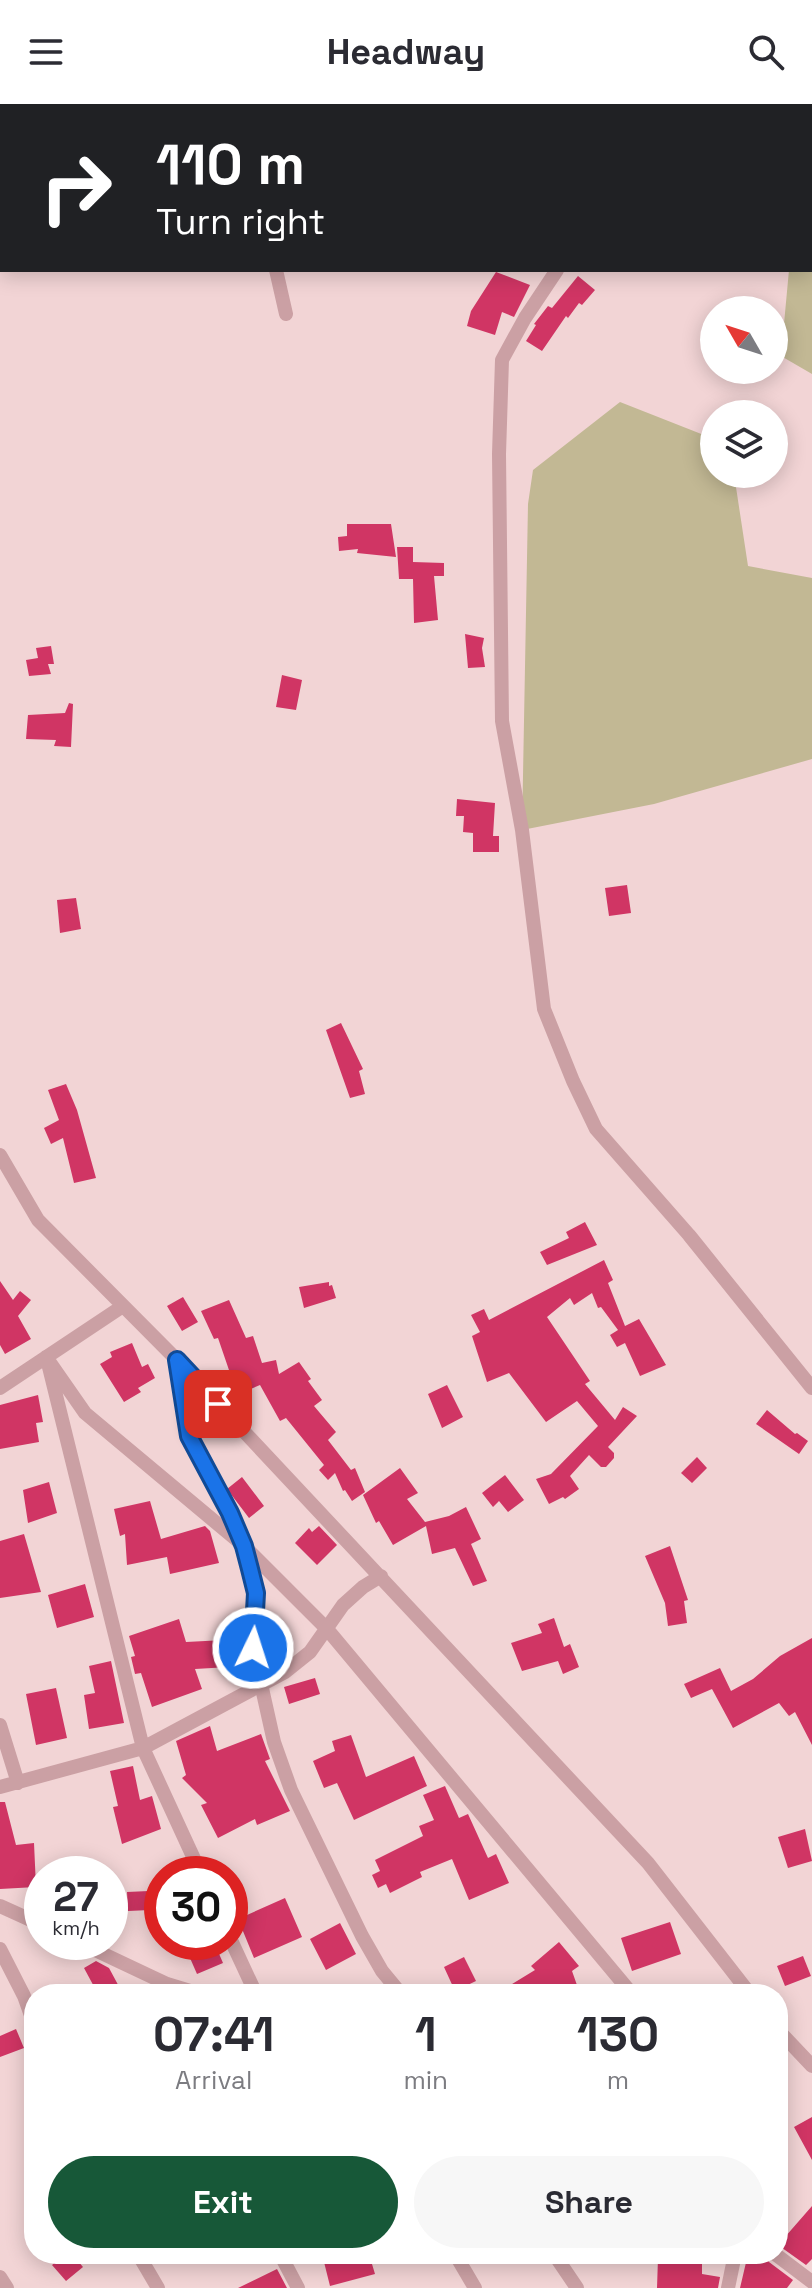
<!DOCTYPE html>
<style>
:root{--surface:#fff;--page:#f7f7f7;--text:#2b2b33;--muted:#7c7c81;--accent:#175838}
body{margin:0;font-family:"Space Grotesk",sans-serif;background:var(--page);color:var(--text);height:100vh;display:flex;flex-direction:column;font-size:30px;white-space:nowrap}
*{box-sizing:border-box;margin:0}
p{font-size:26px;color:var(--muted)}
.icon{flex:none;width:44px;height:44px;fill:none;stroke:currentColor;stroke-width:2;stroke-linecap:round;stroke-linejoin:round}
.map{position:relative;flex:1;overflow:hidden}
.sheet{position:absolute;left:24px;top:1880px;width:764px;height:280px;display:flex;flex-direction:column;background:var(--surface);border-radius:32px;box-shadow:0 4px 20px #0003}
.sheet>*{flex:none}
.banner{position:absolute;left:0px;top:0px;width:812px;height:168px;box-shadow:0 4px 20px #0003;background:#202124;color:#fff;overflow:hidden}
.needle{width:52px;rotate:309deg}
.tools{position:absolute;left:700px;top:192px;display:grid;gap:16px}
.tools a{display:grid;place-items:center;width:88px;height:88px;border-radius:50%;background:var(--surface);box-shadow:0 4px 20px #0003;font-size:40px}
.speed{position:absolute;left:24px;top:1752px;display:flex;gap:16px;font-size:40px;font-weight:700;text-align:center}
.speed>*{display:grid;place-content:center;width:104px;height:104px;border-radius:50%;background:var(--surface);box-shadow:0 4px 20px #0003;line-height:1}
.speed small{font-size:20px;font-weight:400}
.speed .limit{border:12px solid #d22;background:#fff;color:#111}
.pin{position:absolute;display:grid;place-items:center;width:68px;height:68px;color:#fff;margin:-34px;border-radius:16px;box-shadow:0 4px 12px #0006}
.me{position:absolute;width:88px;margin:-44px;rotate:4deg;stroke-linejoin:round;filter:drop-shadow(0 0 6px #0008)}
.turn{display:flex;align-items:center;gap:28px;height:168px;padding:0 24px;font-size:36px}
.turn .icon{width:104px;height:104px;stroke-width:2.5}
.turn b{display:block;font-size:56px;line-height:68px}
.eta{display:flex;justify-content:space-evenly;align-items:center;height:136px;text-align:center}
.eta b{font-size:48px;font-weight:600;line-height:56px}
.button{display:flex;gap:16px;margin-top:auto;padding:16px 24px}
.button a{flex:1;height:92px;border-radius:48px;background:var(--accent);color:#fff;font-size:32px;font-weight:600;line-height:92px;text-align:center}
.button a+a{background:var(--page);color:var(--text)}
header{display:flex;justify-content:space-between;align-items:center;height:104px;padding:0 24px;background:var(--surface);font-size:36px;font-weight:600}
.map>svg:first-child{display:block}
.green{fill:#c2b894}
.building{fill:#d03564}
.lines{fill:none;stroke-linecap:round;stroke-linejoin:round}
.street{stroke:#cba0a4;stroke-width:14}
.route-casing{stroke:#114b97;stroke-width:20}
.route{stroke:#1a73e8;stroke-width:14}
</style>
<header><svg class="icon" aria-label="menu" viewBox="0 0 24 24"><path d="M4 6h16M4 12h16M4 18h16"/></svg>Headway<svg class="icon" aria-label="search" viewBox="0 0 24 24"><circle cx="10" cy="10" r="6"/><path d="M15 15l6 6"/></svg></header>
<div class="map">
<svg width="812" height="2184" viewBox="0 0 812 2184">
<rect width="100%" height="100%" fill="#f2d4d5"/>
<path class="green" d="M 812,26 L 812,270 L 781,252 L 789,166 L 810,166 Z
M 620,298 L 714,335 L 714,370 L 734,370 L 748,462 L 812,474 L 812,655 L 654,700 L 522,726 L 528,400 L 533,366 Z"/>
<path class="building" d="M 496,168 L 530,181 L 514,213 L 502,208 L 495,231 L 467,222 L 471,207 Z
M 578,172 L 595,186 L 582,201 L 579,199 L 568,214 L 566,212 L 542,247 L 526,237 L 536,221 L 534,220 L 548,202 L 552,204 Z
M 347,420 L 391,420 L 396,453 L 357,449 L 358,445 L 339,447 L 338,433 L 347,432 Z
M 397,443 L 413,443 L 413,458 L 444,459 L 444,472 L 434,472 L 438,516 L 414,519 L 413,475 L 399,475 Z
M 465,530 L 484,534 L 482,544 L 485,563 L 468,564 Z
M 51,542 L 54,560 L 48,560 L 51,570 L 29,572 L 26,556 L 38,554 L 36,544 Z
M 282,571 L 302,576 L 296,606 L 276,603 Z
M 69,599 L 73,600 L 71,643 L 54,642 L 56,636 L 26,635 L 28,611 L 65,609 Z
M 457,695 L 495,699 L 493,732 L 499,732 L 499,748 L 473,748 L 473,729 L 463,728 L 464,712 L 456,712 Z
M 627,781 L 631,809 L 609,812 L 605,784 Z
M 76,794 L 81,825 L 60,829 L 57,796 Z
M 341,919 L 363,965 L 359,967 L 365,990 L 350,994 L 326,926 Z
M 66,980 L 77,1006 L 96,1074 L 74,1079 L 63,1034 L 51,1040 L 44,1024 L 59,1016 L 48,986 Z
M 585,1118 L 597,1141 L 547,1161 L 540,1148 L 569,1134 L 566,1128 Z
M 604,1156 L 613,1176 L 608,1179 L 625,1222 L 639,1215 L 666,1261 L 640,1272 L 625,1239 L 617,1243 L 610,1231 L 618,1226 L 601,1203 L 598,1204 L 592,1189 L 574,1201 L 570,1194 L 547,1213 L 590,1277 L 585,1280 L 615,1316 L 623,1303 L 637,1312 L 608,1343 L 614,1349 L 614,1354 L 606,1363 L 601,1363 L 589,1351 L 570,1372 L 579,1385 L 565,1395 L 563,1393 L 549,1400 L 536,1375 L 551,1370 L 598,1322 L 577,1297 L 546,1318 L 509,1269 L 487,1278 L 472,1232 L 480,1228 L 471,1211 L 484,1205 L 489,1216 Z
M 0,1177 L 13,1196 L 20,1187 L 31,1196 L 18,1212 L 31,1235 L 5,1250 L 0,1241 Z
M 329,1178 L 329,1182 L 332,1181 L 336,1194 L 304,1204 L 299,1183 Z
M 183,1193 L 198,1218 L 182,1227 L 167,1202 Z
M 229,1196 L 246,1234 L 253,1232 L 262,1259 L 276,1256 L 279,1270 L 299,1258 L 311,1275 L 308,1277 L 322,1296 L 314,1302 L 336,1328 L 328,1336 L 351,1366 L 355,1364 L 365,1388 L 352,1397 L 345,1386 L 343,1387 L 335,1369 L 328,1376 L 319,1366 L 324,1361 L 286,1314 L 280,1317 L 260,1281 L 246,1287 L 230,1269 L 218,1234 L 214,1235 L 201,1207 Z
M 132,1239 L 142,1263 L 148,1260 L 155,1274 L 138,1284 L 141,1288 L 124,1298 L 100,1260 L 112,1253 L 110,1248 Z
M 447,1281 L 463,1313 L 442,1324 L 428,1290 Z
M 38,1291 L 43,1318 L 36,1319 L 39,1338 L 0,1345 L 0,1301 Z
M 767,1306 L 795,1330 L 797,1329 L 808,1337 L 799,1350 L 756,1320 Z
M 697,1353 L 707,1364 L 692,1379 L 681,1369 Z
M 400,1364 L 418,1389 L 407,1395 L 425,1418 L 449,1412 L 466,1403 L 481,1435 L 471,1440 L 487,1477 L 473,1482 L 455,1444 L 432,1450 L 426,1422 L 393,1441 L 379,1417 L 376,1419 L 363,1391 Z
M 505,1371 L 524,1396 L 508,1408 L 499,1397 L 493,1403 L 482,1389 Z
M 242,1373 L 264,1402 L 249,1414 L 227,1385 Z
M 49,1378 L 57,1409 L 28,1419 L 23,1386 Z
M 150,1397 L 161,1435 L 205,1422 L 210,1427 L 219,1459 L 170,1470 L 167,1453 L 127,1461 L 125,1430 L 120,1432 L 114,1405 Z
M 319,1422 L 337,1441 L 317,1461 L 295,1439 L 309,1424 L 312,1428 Z
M 24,1430 L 41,1488 L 0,1494 L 0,1437 Z
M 670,1442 L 688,1496 L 684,1497 L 687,1519 L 668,1522 L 665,1499 L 645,1452 Z
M 85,1480 L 94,1513 L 57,1524 L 48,1491 Z
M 554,1514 L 564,1543 L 570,1540 L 579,1563 L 563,1570 L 558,1557 L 522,1567 L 511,1539 L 542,1529 L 538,1520 Z
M 179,1515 L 186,1538 L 244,1535 L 246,1562 L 195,1565 L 202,1585 L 152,1603 L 141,1569 L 135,1570 L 131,1553 L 135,1552 L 129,1532 Z
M 812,1534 L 812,1641 L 795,1608 L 789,1612 L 779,1599 L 733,1624 L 712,1585 L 691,1594 L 684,1580 L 720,1564 L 731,1587 L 753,1575 L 780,1552 Z
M 111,1557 L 124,1619 L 89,1625 L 84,1591 L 95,1589 L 89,1562 Z
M 315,1574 L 320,1590 L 289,1600 L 284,1583 Z
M 56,1584 L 67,1634 L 36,1641 L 26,1590 Z
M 210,1622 L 217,1647 L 261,1630 L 270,1655 L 265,1657 L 290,1707 L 257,1721 L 255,1715 L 218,1734 L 201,1701 L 207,1699 L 182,1674 L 186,1671 L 176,1637 Z
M 351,1631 L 366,1673 L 414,1652 L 427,1682 L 354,1716 L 337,1679 L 324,1684 L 313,1657 L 335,1647 L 332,1637 Z
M 133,1662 L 140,1696 L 152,1692 L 161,1725 L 122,1740 L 113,1703 L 118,1702 L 110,1667 Z
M 445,1682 L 459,1714 L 468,1710 L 488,1754 L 496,1750 L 509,1779 L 469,1796 L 452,1755 L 420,1768 L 422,1773 L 390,1789 L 386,1780 L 378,1784 L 372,1771 L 380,1767 L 375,1756 L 423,1732 L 419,1722 L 434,1716 L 423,1691 Z
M 0,1698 L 5,1698 L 16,1741 L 34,1739 L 36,1783 L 0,1785 Z
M 805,1725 L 812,1757 L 788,1764 L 778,1733 Z
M 149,1787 L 150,1806 L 128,1807 L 127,1788 Z
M 285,1794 L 302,1833 L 254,1854 L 238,1815 Z
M 670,1818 L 681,1850 L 632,1867 L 621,1834 Z
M 340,1819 L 356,1850 L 326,1866 L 310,1835 Z
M 183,1838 L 214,1838 L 223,1859 L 197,1870 Z
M 559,1838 L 579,1862 L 572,1867 L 578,1884 L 561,1890 L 557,1880 L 543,1890 L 496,1890 L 535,1866 L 531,1862 Z
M 803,1852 L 811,1872 L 785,1882 L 777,1862 Z
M 464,1853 L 476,1877 L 455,1887 L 444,1863 Z
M 96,1857 L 109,1864 L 123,1890 L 98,1890 L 84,1864 Z
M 16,1925 L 24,1944 L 0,1953 L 0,1932 Z
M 812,2013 L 812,2056 L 794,2023 Z
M 812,2102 L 812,2155 L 806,2161 L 778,2141 Z
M 65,2150 L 72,2150 L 83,2163 L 66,2177 L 52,2161 Z
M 322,2150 L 369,2150 L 375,2170 L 330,2182 Z
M 748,2150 L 765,2150 L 769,2158 L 793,2176 L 787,2184 L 740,2184 Z
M 658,2154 L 702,2155 L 702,2170 L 720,2173 L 718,2184 L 657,2184 Z
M 277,2165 L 287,2184 L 238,2184 Z"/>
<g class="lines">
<path class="street" d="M 214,0 L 215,2
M 643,0 L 643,2
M 276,166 L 286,210
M 557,166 L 525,214 L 502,256 L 499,350 L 502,617 L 522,726 L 544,905 L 573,977 L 596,1025 L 689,1131 L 812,1284
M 0,1051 L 38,1116 L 177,1256 L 648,1759 L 750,1890
M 46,1253 L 85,1309 L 244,1442 L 327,1525 L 632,1890
M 177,1256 L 189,1332 L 244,1442 L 256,1489 L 253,1544 L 274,1638 L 291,1686 L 362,1832 L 382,1867 L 401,1890
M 49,1263 L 143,1644 L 201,1770
M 0,1284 L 123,1202
M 0,1621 L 18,1679
M 0,1683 L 143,1644 L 285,1568 L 310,1548 L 343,1501 L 363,1483 L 381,1472
M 0,1802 L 42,1821
M 230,1834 L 256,1890
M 78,1838 L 167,1880 L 200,1890
M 0,1845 L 24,1892 L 34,1920
M 778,1926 L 812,1962
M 138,2150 L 158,2184
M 280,2150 L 298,2184
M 455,2150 L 475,2184
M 554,2150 L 577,2184
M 775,2150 L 812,2178
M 0,2173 L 7,2184
M 728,2184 L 735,2150"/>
</g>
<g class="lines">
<defs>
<path id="route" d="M 218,1300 L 177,1256 L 189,1332 L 230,1409 L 244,1442 L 250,1465 L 256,1489 L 253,1544"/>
</defs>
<use href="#route" class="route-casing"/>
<use href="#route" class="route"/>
</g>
</svg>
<div class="tools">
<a><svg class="needle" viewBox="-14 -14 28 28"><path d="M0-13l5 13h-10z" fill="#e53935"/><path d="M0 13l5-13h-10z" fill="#7c7c81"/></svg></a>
<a><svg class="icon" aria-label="layers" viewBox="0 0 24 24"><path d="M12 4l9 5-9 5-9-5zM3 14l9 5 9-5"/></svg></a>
</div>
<div class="speed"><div>27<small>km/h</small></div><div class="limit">30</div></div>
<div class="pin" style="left:218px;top:1300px;background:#d93025"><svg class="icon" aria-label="arrive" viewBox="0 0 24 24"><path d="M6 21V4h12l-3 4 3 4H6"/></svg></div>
<svg class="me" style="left:253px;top:1544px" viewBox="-20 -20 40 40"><circle r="17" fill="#1a73e8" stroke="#fff" stroke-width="3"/><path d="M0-11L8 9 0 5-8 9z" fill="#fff"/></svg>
<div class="banner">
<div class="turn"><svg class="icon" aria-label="right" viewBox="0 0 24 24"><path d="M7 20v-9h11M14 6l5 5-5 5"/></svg><div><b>110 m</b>Turn right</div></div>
</div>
<section class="sheet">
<div class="eta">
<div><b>07:41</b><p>Arrival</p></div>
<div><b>1</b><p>min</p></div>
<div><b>130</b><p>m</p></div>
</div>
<div class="button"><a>Exit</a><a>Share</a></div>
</section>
</div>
